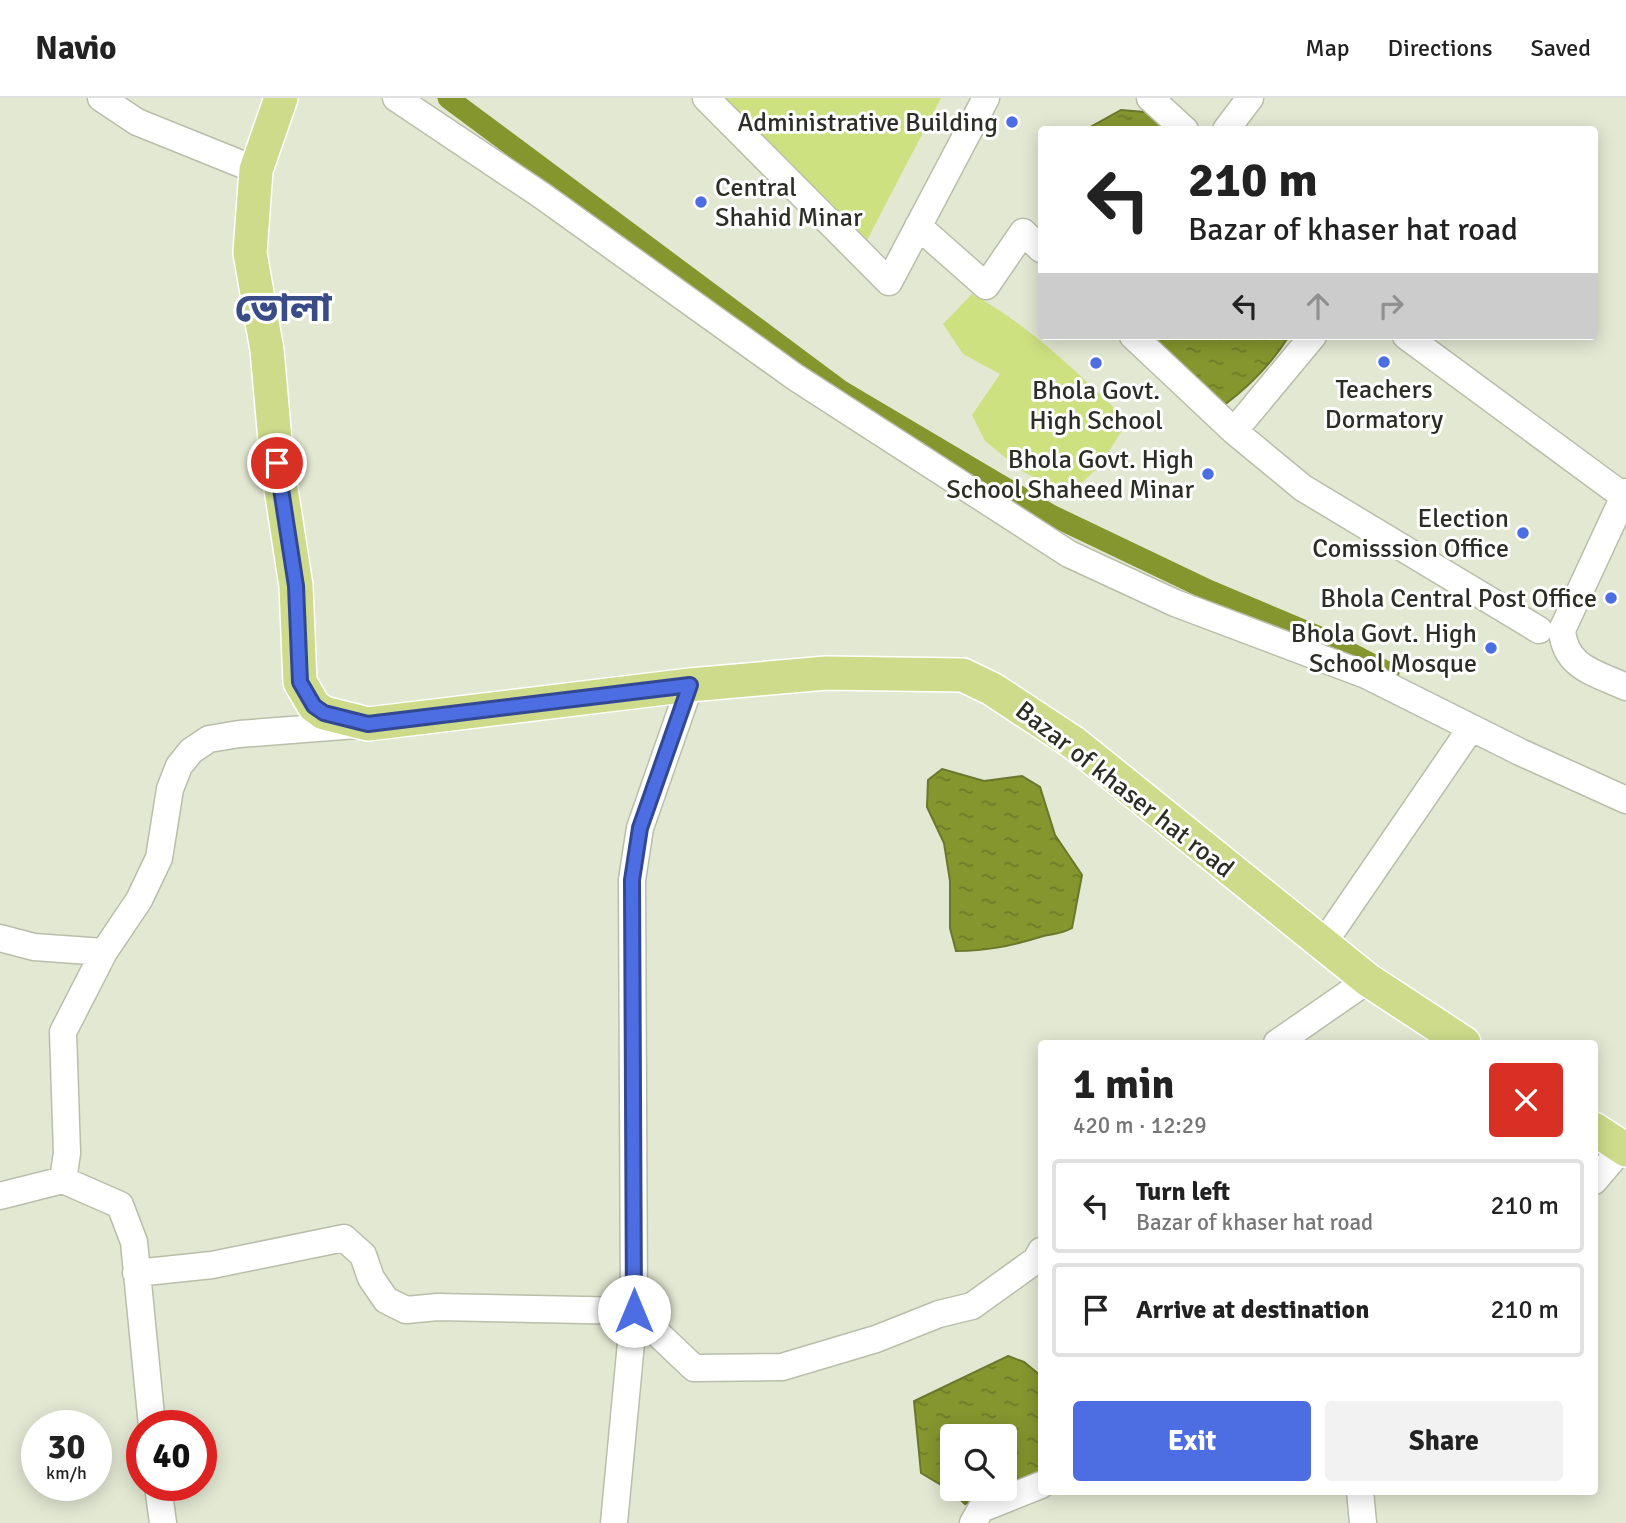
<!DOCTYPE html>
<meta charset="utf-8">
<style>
:root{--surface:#fff;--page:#f2f2f2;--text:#222;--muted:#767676;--line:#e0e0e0;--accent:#4d6ee2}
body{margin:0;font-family:Signika,"Noto Sans Bengali",sans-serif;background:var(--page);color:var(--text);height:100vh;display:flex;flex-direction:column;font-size:26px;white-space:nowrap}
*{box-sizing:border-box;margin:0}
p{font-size:23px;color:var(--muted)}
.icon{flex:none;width:38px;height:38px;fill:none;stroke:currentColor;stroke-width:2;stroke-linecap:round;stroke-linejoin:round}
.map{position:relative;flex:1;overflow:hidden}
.details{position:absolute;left:1038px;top:942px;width:560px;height:455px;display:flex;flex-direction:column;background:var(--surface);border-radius:7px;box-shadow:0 4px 18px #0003}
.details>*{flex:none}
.top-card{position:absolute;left:1038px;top:28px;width:560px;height:214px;border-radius:7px;box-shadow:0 4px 18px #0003;background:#fff;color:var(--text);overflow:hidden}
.buttons{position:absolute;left:940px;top:1326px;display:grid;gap:14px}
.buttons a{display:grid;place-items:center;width:77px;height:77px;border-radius:7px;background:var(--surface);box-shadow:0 4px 18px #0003;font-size:35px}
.speed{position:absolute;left:21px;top:1312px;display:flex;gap:14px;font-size:35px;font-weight:700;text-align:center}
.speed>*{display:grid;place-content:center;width:91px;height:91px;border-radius:50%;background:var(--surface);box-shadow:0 4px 18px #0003;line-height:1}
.speed small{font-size:18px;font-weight:400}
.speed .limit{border:10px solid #d22;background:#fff;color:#111}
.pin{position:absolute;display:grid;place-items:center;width:60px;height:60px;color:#fff;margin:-30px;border:4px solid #fff;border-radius:50%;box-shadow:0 2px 7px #0007}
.me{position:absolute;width:77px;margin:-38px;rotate:0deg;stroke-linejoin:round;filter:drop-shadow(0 0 5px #0008)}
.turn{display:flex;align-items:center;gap:24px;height:147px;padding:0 35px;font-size:32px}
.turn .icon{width:91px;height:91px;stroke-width:2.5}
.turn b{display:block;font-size:49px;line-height:60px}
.lanes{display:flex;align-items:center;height:66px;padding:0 35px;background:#0003;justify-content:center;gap:35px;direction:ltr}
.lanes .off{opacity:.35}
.round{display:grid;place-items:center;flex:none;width:74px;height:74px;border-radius:7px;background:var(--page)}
.summary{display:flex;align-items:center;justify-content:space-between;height:119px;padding:0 35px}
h1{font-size:42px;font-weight:700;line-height:52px}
.button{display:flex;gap:14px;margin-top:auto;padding:14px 35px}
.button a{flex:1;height:80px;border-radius:7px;background:var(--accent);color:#fff;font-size:28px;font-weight:700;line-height:80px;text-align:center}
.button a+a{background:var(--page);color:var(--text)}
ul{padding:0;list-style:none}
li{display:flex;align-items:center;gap:21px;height:94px;margin:0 14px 10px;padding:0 21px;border:4px solid var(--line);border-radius:7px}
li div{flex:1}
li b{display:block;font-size:26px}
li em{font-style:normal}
header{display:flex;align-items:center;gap:42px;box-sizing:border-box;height:98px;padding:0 35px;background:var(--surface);border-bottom:2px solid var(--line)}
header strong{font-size:33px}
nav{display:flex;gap:38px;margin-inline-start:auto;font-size:24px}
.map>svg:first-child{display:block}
.park{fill:#cde180}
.water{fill:url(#water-ripples);stroke:#6a772c;stroke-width:2}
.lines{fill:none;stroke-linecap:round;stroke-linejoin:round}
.canal{stroke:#85962f;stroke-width:21}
.minor-casing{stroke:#b9beaa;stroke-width:29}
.major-casing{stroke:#fff;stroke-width:36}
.minor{stroke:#fff;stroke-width:26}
.major{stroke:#cddb8b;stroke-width:33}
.route-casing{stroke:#324893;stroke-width:18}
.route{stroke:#4d6ee2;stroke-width:12}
.poi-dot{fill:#4d6ee2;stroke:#fff;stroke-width:2.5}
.labels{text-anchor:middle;stroke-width:6;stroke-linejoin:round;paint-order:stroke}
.poi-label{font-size:26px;fill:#2c2e26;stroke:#fff;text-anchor:end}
.street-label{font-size:26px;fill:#2c2e26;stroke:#fff}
.town-label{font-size:40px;font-weight:bold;fill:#394c87;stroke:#fff}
</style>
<header>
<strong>Navio</strong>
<nav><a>Map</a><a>Directions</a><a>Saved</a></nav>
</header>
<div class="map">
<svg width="1626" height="1425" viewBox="0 0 1626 1425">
<defs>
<pattern id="water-ripples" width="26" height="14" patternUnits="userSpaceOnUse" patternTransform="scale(1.75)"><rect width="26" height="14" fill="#85962f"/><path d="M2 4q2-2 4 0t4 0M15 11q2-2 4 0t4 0" fill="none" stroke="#6d7b28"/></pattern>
</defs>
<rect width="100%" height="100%" fill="#e3e8d3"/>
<path class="park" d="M 711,0 L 941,0 L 865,146 Z
M 972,196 C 1031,228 1080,277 1128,323 L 1099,369 L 1068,397 L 1022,373 L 985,343 L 972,317 L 1000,276 L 963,256 L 943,226 Z"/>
<path class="water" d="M 1121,12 L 1157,15 L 1173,32 L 1085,32 Z
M 1143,238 L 1289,238 C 1271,267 1250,288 1223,308 Z
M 942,671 L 984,683 L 1022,678 L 1040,689 L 1055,737 L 1082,777 L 1072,830 C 1060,837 1052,835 1040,839 C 1011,848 987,853 956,853 L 950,830 L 950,783 L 944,745 L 927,709 L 928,682 Z
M 1008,1258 L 1024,1264 L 1041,1278 L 1041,1378 L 1005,1391 L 1004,1339 L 952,1339 L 952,1391 L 1002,1391 L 965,1406 L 951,1393 L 921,1375 L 914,1303 Z"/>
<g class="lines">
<path class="canal" d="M 448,0 L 840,292 L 1051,417 L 1208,492 L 1322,540 L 1389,575"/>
<defs>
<path id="minor" d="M 101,0 L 137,24 L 256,72
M 396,0 L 541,97 L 795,279 L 1069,456 L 1175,505 L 1366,577 L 1520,654 L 1626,702
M 706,0 L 889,184 L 986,0
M 1150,0 L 1185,32
M 1226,32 L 1250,0
M 918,128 L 986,188 L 1023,134 L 1041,151
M 1133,238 L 1234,333 L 1313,238
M 1406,238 L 1626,400
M 1234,333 L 1303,390 L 1539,532
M 1626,394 L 1562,532 C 1565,570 1596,575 1626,589
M 0,840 L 34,849 L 104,854
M 1323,846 L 1471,630
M 1277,945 L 1368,882
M 63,1082 L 120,1107 L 134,1144 L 152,1328
M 1594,1083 L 1623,1049
M 0,1098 L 63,1082 L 67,1055 L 63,934 L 104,854 L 139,802 L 159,760 L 170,691 L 179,668 L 191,653 L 209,641 L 239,636 L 356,627
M 136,1175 L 212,1167 L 344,1140 L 363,1157 L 371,1180 L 386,1202 L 406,1212 L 438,1209 L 634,1213 L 694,1270 L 782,1269 L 876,1241 L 939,1216 L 972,1208 L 1036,1162 L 1041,1153
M 158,1388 L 163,1425
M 1360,1393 L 1363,1425
M 614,1425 L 634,1213 L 632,782 L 640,730 L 690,587
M 973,1425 L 981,1411 L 1041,1387"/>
<path id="major" d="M 281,0 L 256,72 L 250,155 L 267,252 L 277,365 L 296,488 L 300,584 L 314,608 L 324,615 L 368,626 L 690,587 L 826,575 L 963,577 L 992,591 L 1074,645 L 1368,882 L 1464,945
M 1594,1031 L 1626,1052"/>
</defs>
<use href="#minor" class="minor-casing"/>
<use href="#major" class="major-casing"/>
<use href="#minor" class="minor"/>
<use href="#major" class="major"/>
</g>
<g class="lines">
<defs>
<path id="route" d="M 277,365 L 296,488 L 300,584 L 314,608 L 324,615 L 368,626 L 690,587 L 640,730 L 632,782 L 634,1213"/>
</defs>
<use href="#route" class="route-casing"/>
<use href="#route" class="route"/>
</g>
<g class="poi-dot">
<circle cx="1012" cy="24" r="7"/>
<circle cx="701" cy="104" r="7"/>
<circle cx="1384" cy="264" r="7"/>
<circle cx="1096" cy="265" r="7"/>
<circle cx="1208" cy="376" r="7"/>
<circle cx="1523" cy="435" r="7"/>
<circle cx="1611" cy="500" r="7"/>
<circle cx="1491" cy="550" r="7"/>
</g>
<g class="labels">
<g class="poi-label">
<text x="998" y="33">Administrative Building</text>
<text x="715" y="98" text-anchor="start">Central<tspan x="715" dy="30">Shahid Minar</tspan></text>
<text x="1384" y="300" text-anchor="middle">Teachers<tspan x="1384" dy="30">Dormatory</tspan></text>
<text x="1096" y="301" text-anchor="middle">Bhola Govt.<tspan x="1096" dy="30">High School</tspan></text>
<text x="1194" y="370">Bhola Govt. High<tspan x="1194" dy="30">School Shaheed Minar</tspan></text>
<text x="1509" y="429">Election<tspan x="1509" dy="30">Comisssion Office</tspan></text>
<text x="1597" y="509">Bhola Central Post Office</text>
<text x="1477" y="544">Bhola Govt. High<tspan x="1477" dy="30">School Mosque</tspan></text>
</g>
<g class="street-label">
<text transform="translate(1125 691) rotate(38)" y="9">Bazar of khaser hat road</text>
</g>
<g class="town-label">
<text x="283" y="223">ভোলা</text>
</g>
</g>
</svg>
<div class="buttons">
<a><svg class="icon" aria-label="search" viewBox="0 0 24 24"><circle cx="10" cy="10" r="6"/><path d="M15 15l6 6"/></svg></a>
</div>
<div class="speed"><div>30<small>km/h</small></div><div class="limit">40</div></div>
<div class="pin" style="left:277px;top:365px;background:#d93025"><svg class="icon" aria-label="arrive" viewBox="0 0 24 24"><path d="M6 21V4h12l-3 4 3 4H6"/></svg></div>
<svg class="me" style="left:634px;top:1213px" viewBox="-20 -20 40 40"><circle r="19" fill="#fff"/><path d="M0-13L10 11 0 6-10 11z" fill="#4d6ee2"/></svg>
<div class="top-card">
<div class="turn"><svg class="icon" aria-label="left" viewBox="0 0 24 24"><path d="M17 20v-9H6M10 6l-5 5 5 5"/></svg><div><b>210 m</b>Bazar of khaser hat road</div></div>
<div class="lanes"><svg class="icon" aria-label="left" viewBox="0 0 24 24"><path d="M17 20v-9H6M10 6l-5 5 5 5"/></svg><svg class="icon off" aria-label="ahead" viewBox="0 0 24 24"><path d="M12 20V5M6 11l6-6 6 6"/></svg><svg class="icon off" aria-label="right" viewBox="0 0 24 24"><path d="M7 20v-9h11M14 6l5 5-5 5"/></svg></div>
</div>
<section class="details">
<div class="summary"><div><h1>1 min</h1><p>420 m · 12:29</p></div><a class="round" style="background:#d93025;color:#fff"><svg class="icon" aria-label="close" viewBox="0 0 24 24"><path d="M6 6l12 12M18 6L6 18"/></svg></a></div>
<ul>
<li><svg class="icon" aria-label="left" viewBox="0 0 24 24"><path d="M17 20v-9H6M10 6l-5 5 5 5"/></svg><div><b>Turn left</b><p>Bazar of khaser hat road</p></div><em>210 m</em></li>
<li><svg class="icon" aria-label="arrive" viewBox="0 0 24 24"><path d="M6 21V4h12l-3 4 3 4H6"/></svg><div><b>Arrive at destination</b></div><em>210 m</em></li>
</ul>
<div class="button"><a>Exit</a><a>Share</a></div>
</section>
</div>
